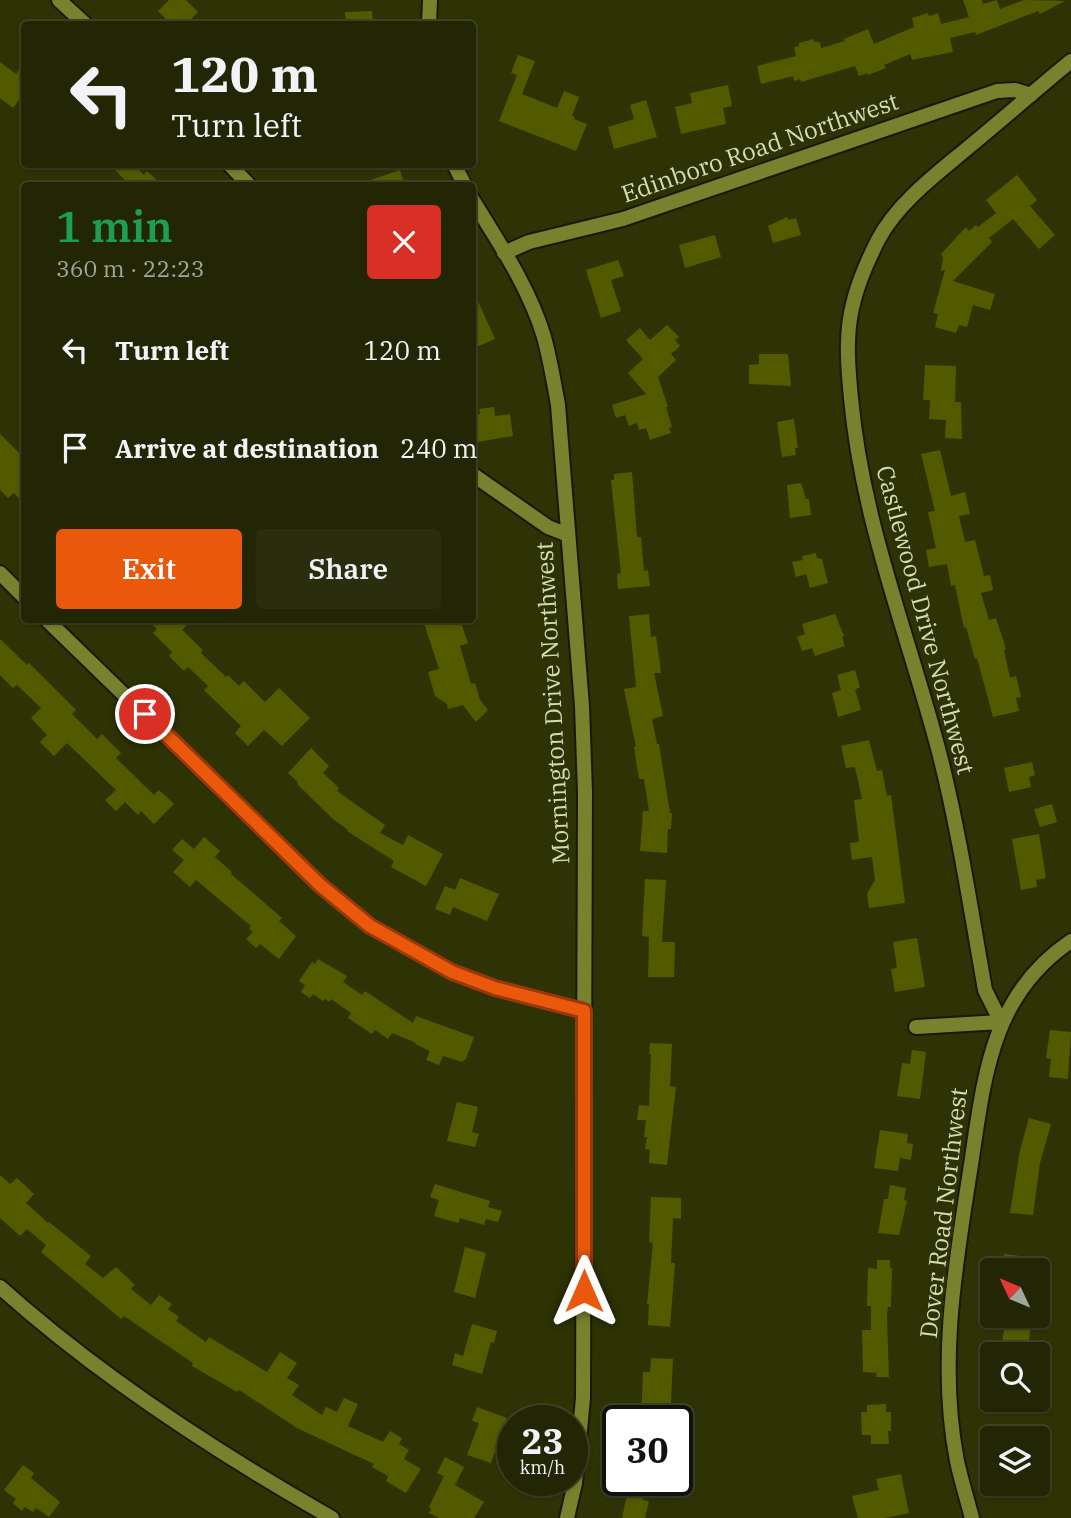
<!DOCTYPE html>
<meta charset="utf-8">
<style>
:root{--surface:#222604;--page:#2a2e0e;--text:#f1f3f6;--muted:#a2a59a;--line:#3f4326;--accent:#ea580c}
body{margin:0;font-family:"IBM Plex Serif",serif;background:var(--page);color:var(--text);height:100vh;display:flex;flex-direction:column;font-size:26px;white-space:nowrap}
*{box-sizing:border-box;margin:0}
p{font-size:23px;color:var(--muted)}
.icon{flex:none;width:38px;height:38px;fill:none;stroke:currentColor;stroke-width:2;stroke-linecap:round;stroke-linejoin:round}
.map{position:relative;flex:1;overflow:hidden}
.sheet{position:absolute;left:21px;top:182px;width:455px;height:441px;display:flex;flex-direction:column;background:var(--surface);border-radius:7px;box-shadow:0 2px 5px #0004,0 0 0 2px var(--line)}
.sheet>*{flex:none}
.banner{position:absolute;left:21px;top:21px;width:455px;height:147px;border-radius:7px;box-shadow:0 2px 5px #0004,0 0 0 2px var(--line);background:#222604;color:var(--text);overflow:hidden}
.needle{width:46px;rotate:314deg}
.tools{position:absolute;left:980px;top:1258px;display:grid;gap:14px}
.tools a{display:grid;place-items:center;width:70px;height:70px;border-radius:7px;background:var(--surface);box-shadow:0 2px 5px #0004,0 0 0 2px var(--line);font-size:35px}
.speed{position:absolute;left:497px;top:1405px;display:flex;gap:14px;font-size:35px;font-weight:700;text-align:center}
.speed>*{display:grid;place-content:center;width:91px;height:91px;border-radius:50%;background:var(--surface);box-shadow:0 2px 5px #0004,0 0 0 2px var(--line);line-height:1}
.speed small{font-size:18px;font-weight:400}
.speed .limit{border:4px solid #111;border-radius:10px;background:#fff;color:#111}
.pin{position:absolute;display:grid;place-items:center;width:60px;height:60px;color:#fff;margin:-30px;border:4px solid #fff;border-radius:50%;box-shadow:0 2px 7px #0007}
.me{position:absolute;width:77px;margin:-38px;rotate:0deg;stroke-linejoin:round;filter:drop-shadow(0 0 5px #0008)}
.turn{display:flex;align-items:center;gap:24px;height:147px;padding:0 35px;font-size:32px}
.turn .icon{width:91px;height:91px;stroke-width:2.5}
.turn b{display:block;font-size:49px;line-height:60px}
.round{display:grid;place-items:center;flex:none;width:74px;height:74px;border-radius:7px;background:var(--page)}
.headline{display:flex;align-items:center;justify-content:space-between;height:119px;padding:0 35px}
h1{font-size:42px;font-weight:600;line-height:52px;color:#1e9e55}
.cta{display:flex;gap:14px;margin-top:auto;padding:14px 35px}
.cta a{flex:1;height:80px;border-radius:7px;background:var(--accent);color:#fff;font-size:28px;font-weight:600;line-height:80px;text-align:center}
.cta a+a{background:var(--page);color:var(--text)}
ul{padding:0;list-style:none}
li{display:flex;align-items:center;gap:21px;height:98px;padding:0 35px}
li div{flex:1}
li b{display:block;font-size:26px}
li em{font-style:normal}
.map>svg:first-child{display:block}
.building{fill:#525a00}
.lines{fill:none;stroke-linecap:round;stroke-linejoin:round}
.street-casing{stroke:#171a02;stroke-width:18}
.street{stroke:#77812e;stroke-width:14}
.route-casing{stroke:#983908;stroke-width:18}
.route{stroke:#ea580c;stroke-width:12}
.labels{text-anchor:middle;stroke-width:6;stroke-linejoin:round;paint-order:stroke}
.street-label{font-size:24px;fill:#d5dcb5;stroke:#2e3305}
</style>
<div class="map">
<svg width="1071" height="1518" viewBox="0 0 1071 1518">
<rect width="100%" height="100%" fill="#2e3305"/>
<path class="building" d="M 169,0 L 186,0 L 198,12 L 186,24 L 171,24 L 158,11 Z
M 963,0 L 982,0 L 983,4 L 997,0 L 1000,9 L 1024,0 L 1065,1 L 1040,14 L 1038,11 L 976,35 L 975,32 L 950,38 L 953,52 L 912,60 L 910,54 L 884,65 L 886,68 L 868,75 L 867,73 L 859,76 L 855,66 L 801,82 L 800,79 L 794,81 L 793,76 L 761,84 L 757,66 L 796,56 L 794,47 L 799,46 L 799,43 L 814,39 L 814,42 L 820,42 L 821,48 L 845,41 L 844,39 L 868,29 L 874,44 L 914,27 L 912,18 L 928,13 L 929,16 L 938,13 L 941,24 L 969,17 Z
M 372,11 L 373,24 L 346,24 L 345,12 Z
M 518,55 L 535,61 L 522,94 L 557,108 L 564,91 L 579,97 L 572,116 L 575,117 L 574,119 L 587,124 L 576,151 L 499,121 L 517,75 L 511,73 Z
M 0,62 L 16,74 L 24,62 L 24,93 L 13,108 L 0,98 Z
M 728,85 L 732,106 L 723,108 L 726,124 L 681,134 L 675,107 L 692,103 L 690,93 Z
M 646,100 L 657,137 L 614,149 L 608,127 L 634,119 L 630,105 Z
M 109,164 L 133,164 L 144,175 L 147,171 L 163,186 L 131,186 Z
M 400,170 L 405,186 L 362,186 L 362,183 Z
M 1017,175 L 1037,200 L 1030,206 L 1055,235 L 1039,249 L 1013,219 L 989,238 L 992,242 L 953,281 L 995,294 L 990,310 L 973,305 L 967,327 L 959,325 L 956,333 L 935,327 L 938,314 L 933,313 L 945,270 L 941,271 L 943,258 L 941,254 L 966,227 L 969,231 L 976,225 L 978,227 L 996,213 L 986,200 Z
M 787,217 L 788,220 L 796,218 L 801,235 L 773,243 L 768,226 Z
M 715,235 L 721,257 L 685,268 L 679,245 Z
M 618,260 L 624,276 L 611,280 L 621,311 L 601,318 L 586,270 Z
M 472,288 L 495,339 L 472,349 Z
M 667,325 L 679,337 L 675,340 L 680,346 L 671,354 L 676,360 L 658,377 L 668,407 L 666,407 L 672,427 L 669,428 L 671,433 L 650,440 L 646,428 L 639,430 L 637,423 L 629,426 L 625,415 L 616,418 L 612,405 L 646,394 L 628,373 L 643,359 L 626,340 L 640,328 L 650,340 Z
M 759,354 L 788,354 L 791,386 L 749,384 L 749,365 L 759,364 Z
M 925,365 L 956,366 L 955,402 L 961,402 L 962,439 L 945,438 L 946,420 L 929,419 L 930,400 L 923,400 Z
M 494,407 L 495,416 L 510,414 L 513,436 L 472,443 L 472,415 L 480,414 L 479,409 Z
M 794,419 L 798,448 L 795,448 L 796,455 L 782,457 L 777,422 Z
M 0,434 L 24,458 L 24,503 L 14,493 L 8,498 L 0,490 Z
M 940,450 L 951,496 L 965,492 L 970,514 L 959,516 L 965,542 L 975,540 L 984,576 L 990,575 L 993,590 L 981,593 L 989,620 L 996,618 L 1006,649 L 1004,650 L 1010,678 L 1016,676 L 1021,697 L 1016,698 L 1019,711 L 993,717 L 977,658 L 975,659 L 966,627 L 964,628 L 955,585 L 951,586 L 947,564 L 929,567 L 926,550 L 936,548 L 928,512 L 935,511 L 921,454 Z
M 632,472 L 637,537 L 641,537 L 644,571 L 648,570 L 650,586 L 618,589 L 617,574 L 621,573 L 611,480 L 614,480 L 614,474 Z
M 801,483 L 806,499 L 809,499 L 811,515 L 790,518 L 787,485 Z
M 816,553 L 817,558 L 822,559 L 828,583 L 810,588 L 806,574 L 796,577 L 792,562 L 803,560 L 802,556 Z
M 649,614 L 651,637 L 656,636 L 661,673 L 654,673 L 663,716 L 652,719 L 657,744 L 659,744 L 670,813 L 672,813 L 671,829 L 668,829 L 667,853 L 640,851 L 643,811 L 649,811 L 644,779 L 639,779 L 634,747 L 636,747 L 624,689 L 636,687 L 629,616 Z
M 835,614 L 844,636 L 842,637 L 845,646 L 815,656 L 812,648 L 802,651 L 797,637 L 805,634 L 802,624 Z
M 147,620 L 192,620 L 182,630 L 203,650 L 201,653 L 226,677 L 228,675 L 239,686 L 244,681 L 265,702 L 279,688 L 310,718 L 282,746 L 264,730 L 248,746 L 235,733 L 241,726 L 204,690 L 208,686 L 188,667 L 184,671 L 169,656 L 172,652 L 153,633 L 157,629 Z
M 423,620 L 460,620 L 468,643 L 460,646 L 471,684 L 475,683 L 480,700 L 488,710 L 476,722 L 463,705 L 448,709 L 447,704 L 435,696 L 428,672 L 439,669 Z
M 0,639 L 27,665 L 29,663 L 76,710 L 72,714 L 97,739 L 102,734 L 121,753 L 116,758 L 154,795 L 159,790 L 174,804 L 154,824 L 141,811 L 138,815 L 125,802 L 116,811 L 105,800 L 116,790 L 67,743 L 54,756 L 40,742 L 47,735 L 31,718 L 41,708 L 17,685 L 13,688 L 0,675 Z
M 855,670 L 860,687 L 855,690 L 861,710 L 838,717 L 832,693 L 841,690 L 837,675 Z
M 869,740 L 877,771 L 882,770 L 887,796 L 891,795 L 905,903 L 869,908 L 867,894 L 875,880 L 872,857 L 852,860 L 850,843 L 859,842 L 854,800 L 862,799 L 855,767 L 846,768 L 841,746 Z
M 311,748 L 329,766 L 323,773 L 339,788 L 337,791 L 385,825 L 380,833 L 403,845 L 408,835 L 443,854 L 426,886 L 391,867 L 394,861 L 347,831 L 348,830 L 333,819 L 297,784 L 298,782 L 288,773 Z
M 1032,762 L 1035,775 L 1029,777 L 1031,787 L 1009,792 L 1004,768 Z
M 1052,804 L 1057,822 L 1040,827 L 1034,809 Z
M 1039,834 L 1046,878 L 1036,880 L 1037,887 L 1021,890 L 1012,839 Z
M 204,837 L 220,851 L 215,857 L 232,872 L 231,874 L 282,918 L 279,921 L 296,936 L 279,959 L 260,944 L 256,948 L 246,939 L 253,932 L 249,929 L 251,926 L 196,880 L 190,887 L 173,872 L 184,860 L 172,850 L 182,839 L 194,849 Z
M 460,878 L 499,894 L 487,921 L 453,907 L 450,915 L 435,909 L 445,886 L 455,890 Z
M 645,879 L 666,880 L 662,942 L 675,942 L 674,977 L 648,977 L 649,937 L 642,936 Z
M 917,938 L 925,987 L 895,992 L 891,969 L 897,968 L 893,942 Z
M 318,959 L 347,976 L 343,982 L 362,995 L 365,991 L 413,1023 L 416,1016 L 474,1037 L 466,1059 L 462,1062 L 443,1056 L 439,1065 L 426,1060 L 430,1051 L 417,1045 L 414,1042 L 392,1033 L 388,1039 L 375,1030 L 372,1034 L 348,1018 L 351,1013 L 331,999 L 330,1002 L 325,999 L 323,1001 L 313,994 L 310,998 L 301,992 L 305,985 L 299,981 L 312,962 L 315,964 Z
M 1050,1030 L 1071,1032 L 1068,1079 L 1049,1077 L 1051,1059 L 1046,1058 Z
M 650,1043 L 672,1044 L 670,1086 L 676,1087 L 667,1165 L 649,1163 L 650,1150 L 645,1149 L 647,1137 L 644,1137 L 646,1120 L 637,1120 L 639,1105 L 649,1106 L 651,1054 L 649,1054 Z
M 912,1050 L 926,1052 L 920,1099 L 897,1096 L 902,1063 L 910,1064 Z
M 457,1102 L 478,1107 L 472,1132 L 479,1134 L 475,1147 L 447,1141 Z
M 1029,1118 L 1051,1124 L 1040,1163 L 1033,1215 L 1010,1213 L 1020,1150 Z
M 880,1130 L 908,1134 L 907,1143 L 913,1144 L 911,1160 L 900,1158 L 898,1171 L 874,1168 Z
M 0,1175 L 10,1184 L 17,1178 L 34,1194 L 26,1203 L 48,1223 L 49,1222 L 91,1256 L 85,1264 L 103,1278 L 116,1267 L 135,1285 L 131,1289 L 151,1305 L 159,1295 L 172,1304 L 168,1309 L 179,1317 L 176,1321 L 206,1342 L 209,1337 L 267,1372 L 280,1352 L 297,1363 L 287,1378 L 299,1385 L 292,1395 L 322,1415 L 326,1407 L 337,1412 L 344,1398 L 358,1404 L 348,1426 L 383,1442 L 390,1431 L 402,1438 L 399,1444 L 409,1450 L 404,1459 L 421,1469 L 406,1493 L 386,1481 L 388,1476 L 372,1467 L 374,1464 L 297,1428 L 239,1390 L 237,1392 L 192,1366 L 193,1363 L 124,1316 L 121,1319 L 41,1252 L 46,1245 L 27,1229 L 20,1236 L 0,1218 Z
M 435,1184 L 490,1201 L 488,1207 L 502,1211 L 498,1222 L 486,1219 L 484,1225 L 460,1218 L 458,1223 L 434,1216 L 439,1200 L 430,1197 Z
M 890,1185 L 906,1188 L 904,1200 L 907,1201 L 899,1235 L 878,1233 L 884,1199 L 888,1199 Z
M 651,1197 L 681,1198 L 681,1219 L 673,1218 L 671,1263 L 675,1263 L 670,1327 L 648,1325 L 649,1304 L 647,1304 L 653,1243 L 649,1242 Z
M 465,1247 L 486,1253 L 475,1298 L 454,1292 Z
M 1004,1254 L 1029,1257 L 1028,1270 L 1002,1270 Z
M 877,1260 L 890,1260 L 890,1268 L 892,1268 L 891,1307 L 888,1307 L 887,1316 L 889,1377 L 876,1377 L 877,1373 L 863,1372 L 862,1330 L 871,1330 L 871,1306 L 867,1306 L 868,1268 L 877,1269 Z
M 1006,1316 L 1032,1316 L 1028,1348 L 1002,1344 Z
M 472,1324 L 497,1331 L 494,1343 L 491,1342 L 482,1374 L 452,1365 L 455,1353 L 463,1356 Z
M 651,1358 L 673,1359 L 670,1421 L 641,1421 L 643,1372 L 650,1372 Z
M 1002,1400 L 1041,1400 L 1042,1409 L 1003,1412 Z
M 886,1404 L 886,1412 L 891,1412 L 891,1431 L 888,1431 L 889,1444 L 871,1444 L 871,1435 L 862,1435 L 861,1412 L 867,1412 L 867,1405 Z
M 477,1407 L 507,1418 L 504,1427 L 508,1429 L 503,1442 L 499,1440 L 491,1463 L 467,1455 L 479,1423 L 472,1421 Z
M 445,1457 L 464,1467 L 455,1485 L 484,1502 L 474,1518 L 439,1518 L 429,1513 L 431,1509 L 429,1507 L 444,1476 L 437,1473 Z
M 23,1465 L 34,1473 L 31,1478 L 60,1502 L 49,1517 L 36,1508 L 33,1512 L 25,1507 L 22,1511 L 13,1503 L 16,1499 L 4,1490 Z
M 901,1474 L 909,1513 L 885,1518 L 858,1518 L 852,1496 L 879,1490 L 876,1479 Z
M 630,1480 L 645,1480 L 643,1500 L 649,1501 L 645,1518 L 622,1518 Z"/>
<g class="lines">
<defs>
<path id="street" d="M 59,0 L 85,24
M 429,24 L 430,0
M 229,164 L 250,186
M 454,164 L 465,186
M 472,199 C 499,243 529,287 544,337 C 550,359 554,382 558,405 L 582,706 L 585,792 L 583,1398 L 575,1483 L 567,1518
M 504,253 L 529,242 L 623,219 L 997,91 L 1015,90 L 1031,95
M 472,474 L 548,527 L 568,535
M 0,573 L 24,597
M 47,620 L 320,885 L 370,926 L 452,972 L 495,988 L 584,1011
M 916,1027 L 1001,1022 L 985,990 C 971,911 959,830 939,752 C 908,634 862,521 851,398 C 848,368 845,334 853,304 C 858,281 868,260 878,240 C 898,202 938,173 970,146 C 1004,118 1037,89 1071,61
M 0,1287 C 100,1377 216,1452 332,1518
M 972,1518 C 967,1499 961,1480 957,1461 C 938,1364 955,1267 970,1171 C 984,1081 989,996 1071,941"/>
</defs>
<use href="#street" class="street-casing"/>
<use href="#street" class="street"/>
</g>
<g class="lines">
<defs>
<path id="route" d="M 145,714 L 320,885 L 370,926 L 452,972 L 495,988 L 584,1011 L 584,1291"/>
</defs>
<use href="#route" class="route-casing"/>
<use href="#route" class="route"/>
</g>
<g class="labels">
<g class="street-label">
<text transform="translate(760 148) rotate(-19)" y="8">Edinboro Road Northwest</text>
<text transform="translate(925 620) rotate(75)" y="8">Castlewood Drive Northwest</text>
<text transform="translate(553 703) rotate(-93)" y="8">Mornington Drive Northwest</text>
<text transform="translate(944 1213) rotate(-83)" y="8">Dover Road Northwest</text>
</g>
</g>
</svg>
<div class="tools">
<a><svg class="needle" viewBox="-14 -14 28 28"><path d="M0-13l5 13h-10z" fill="#e53935"/><path d="M0 13l5-13h-10z" fill="#a2a59a"/></svg></a>
<a><svg class="icon" aria-label="search" viewBox="0 0 24 24"><circle cx="10" cy="10" r="6"/><path d="M15 15l6 6"/></svg></a>
<a><svg class="icon" aria-label="layers" viewBox="0 0 24 24"><path d="M12 4l9 5-9 5-9-5zM3 14l9 5 9-5"/></svg></a>
</div>
<div class="speed"><div>23<small>km/h</small></div><div class="limit">30</div></div>
<div class="pin" style="left:145px;top:714px;background:#d93025"><svg class="icon" aria-label="arrive" viewBox="0 0 24 24"><path d="M6 21V4h12l-3 4 3 4H6"/></svg></div>
<svg class="me" style="left:584px;top:1291px" viewBox="-20 -20 40 40"><path d="M0-17L14 15 0 8-14 15z" fill="#ea580c" stroke="#fff" stroke-width="4"/></svg>
<div class="banner">
<div class="turn"><svg class="icon" aria-label="left" viewBox="0 0 24 24"><path d="M17 20v-9H6M10 6l-5 5 5 5"/></svg><div><b>120 m</b>Turn left</div></div>
</div>
<section class="sheet">
<div class="headline"><div><h1>1 min</h1><p>360 m · 22:23</p></div><a class="round" style="background:#d93025;color:#fff"><svg class="icon" aria-label="close" viewBox="0 0 24 24"><path d="M6 6l12 12M18 6L6 18"/></svg></a></div>
<ul>
<li><svg class="icon" aria-label="left" viewBox="0 0 24 24"><path d="M17 20v-9H6M10 6l-5 5 5 5"/></svg><div><b>Turn left</b></div><em>120 m</em></li>
<li><svg class="icon" aria-label="arrive" viewBox="0 0 24 24"><path d="M6 21V4h12l-3 4 3 4H6"/></svg><div><b>Arrive at destination</b></div><em>240 m</em></li>
</ul>
<div class="cta"><a>Exit</a><a>Share</a></div>
</section>
</div>
